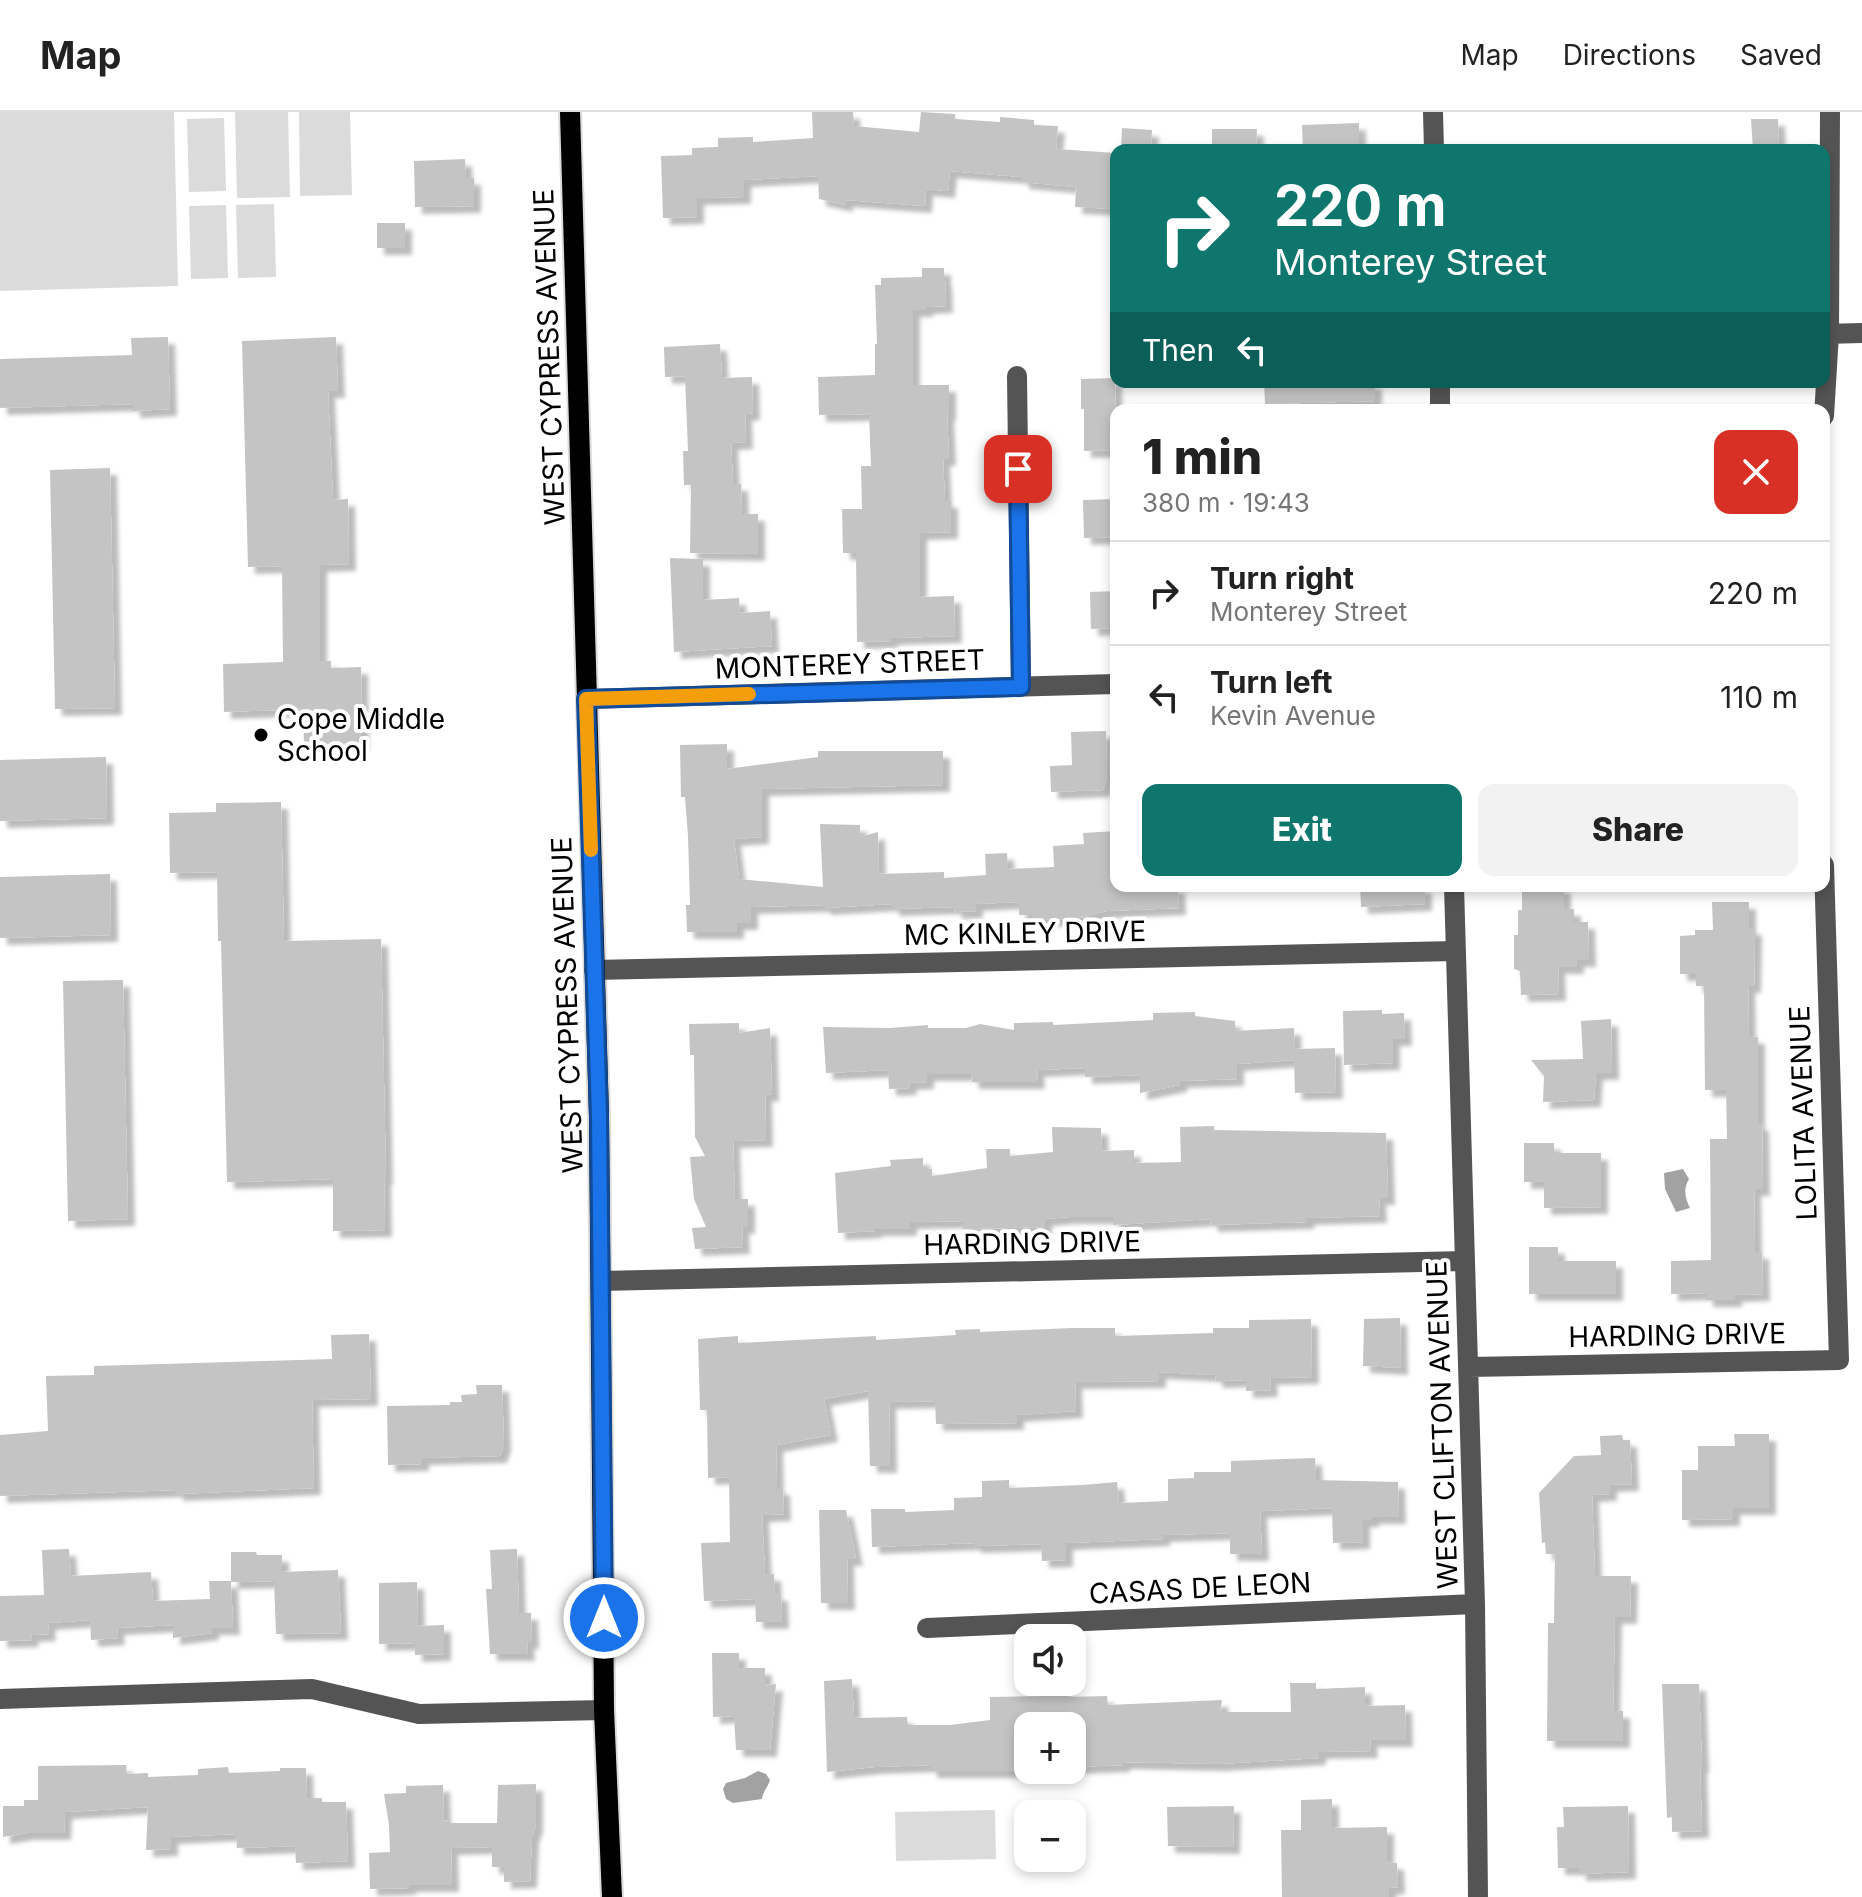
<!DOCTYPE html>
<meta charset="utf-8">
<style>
:root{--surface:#fff;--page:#f2f2f2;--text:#222;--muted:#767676;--line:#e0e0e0;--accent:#0f766e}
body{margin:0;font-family:Inter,sans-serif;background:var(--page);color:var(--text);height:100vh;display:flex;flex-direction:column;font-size:30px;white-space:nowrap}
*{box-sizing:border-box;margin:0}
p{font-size:26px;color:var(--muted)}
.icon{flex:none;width:44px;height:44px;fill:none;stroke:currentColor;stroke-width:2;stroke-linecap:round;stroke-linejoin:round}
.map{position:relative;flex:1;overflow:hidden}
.drawer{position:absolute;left:1110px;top:292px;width:720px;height:488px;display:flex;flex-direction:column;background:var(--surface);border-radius:16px;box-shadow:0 4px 12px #0003}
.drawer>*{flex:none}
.banner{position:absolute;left:1110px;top:32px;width:720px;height:244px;border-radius:16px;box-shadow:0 4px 12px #0003;background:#0f766e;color:#fff;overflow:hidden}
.fabs{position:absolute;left:1014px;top:1512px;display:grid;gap:16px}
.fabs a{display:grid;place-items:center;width:72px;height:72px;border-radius:16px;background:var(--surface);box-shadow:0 4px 12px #0003;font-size:40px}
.pin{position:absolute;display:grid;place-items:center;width:68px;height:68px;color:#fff;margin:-34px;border-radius:16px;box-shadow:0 4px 12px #0006}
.me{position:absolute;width:88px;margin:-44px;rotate:0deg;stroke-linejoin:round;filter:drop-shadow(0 0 6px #0008)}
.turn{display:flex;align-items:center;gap:28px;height:168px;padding:0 32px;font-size:36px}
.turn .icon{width:104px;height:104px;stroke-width:2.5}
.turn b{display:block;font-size:56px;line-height:68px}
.then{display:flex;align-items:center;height:76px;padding:0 32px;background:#0003;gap:16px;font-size:30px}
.round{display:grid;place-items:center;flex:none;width:84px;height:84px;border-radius:16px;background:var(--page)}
.head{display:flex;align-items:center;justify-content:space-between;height:136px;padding:0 32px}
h1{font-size:48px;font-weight:800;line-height:60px}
.action{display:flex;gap:16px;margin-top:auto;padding:16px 32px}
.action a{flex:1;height:92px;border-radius:16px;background:var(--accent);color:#fff;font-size:32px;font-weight:800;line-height:92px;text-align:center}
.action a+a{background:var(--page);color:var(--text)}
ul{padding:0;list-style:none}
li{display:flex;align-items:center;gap:24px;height:104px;padding:0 32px;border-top:2px solid var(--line)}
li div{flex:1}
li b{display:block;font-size:30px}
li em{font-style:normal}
header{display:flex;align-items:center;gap:48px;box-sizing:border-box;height:112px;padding:0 40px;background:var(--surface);border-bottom:2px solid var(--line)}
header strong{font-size:38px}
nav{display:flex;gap:44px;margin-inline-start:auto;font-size:28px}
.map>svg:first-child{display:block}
.green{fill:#dbdbdb}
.water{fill:#a2a2a2}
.building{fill:#c4c4c4;filter:url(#shadow)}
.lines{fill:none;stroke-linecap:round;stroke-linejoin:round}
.major-casing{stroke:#dbdbdb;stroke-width:24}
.minor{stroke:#545454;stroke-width:20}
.major{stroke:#000;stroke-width:20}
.route-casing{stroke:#114b97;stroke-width:20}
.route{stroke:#1a73e8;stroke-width:14}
.slow{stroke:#f59e0b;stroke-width:14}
.poi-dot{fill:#000;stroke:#fff;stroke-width:3}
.labels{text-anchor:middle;stroke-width:8;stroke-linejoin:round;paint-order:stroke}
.street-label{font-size:28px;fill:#000;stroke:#fff}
.poi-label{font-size:28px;fill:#000;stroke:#fff;text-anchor:start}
</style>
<header>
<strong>Map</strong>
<nav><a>Map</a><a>Directions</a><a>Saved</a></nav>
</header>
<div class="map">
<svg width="1862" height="1785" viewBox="0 0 1862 1785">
<defs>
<filter id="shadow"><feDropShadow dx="7" dy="7" stdDeviation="2" flood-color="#0004"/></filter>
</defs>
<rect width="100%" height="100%" fill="#fff"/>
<path class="green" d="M 0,0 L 174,0 L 178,174 L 0,179 Z
M 235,0 L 288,0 L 290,85 L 237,86 Z
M 299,0 L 350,0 L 352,83 L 300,84 Z
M 224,6 L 226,79 L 189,80 L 187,7 Z
M 274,92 L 276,165 L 238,166 L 236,93 Z
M 226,93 L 228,166 L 191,167 L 189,94 Z
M 995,1698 L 996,1747 L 896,1749 L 895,1700 Z"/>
<path class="water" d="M 1683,1057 L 1689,1067 C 1683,1077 1685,1086 1690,1096 L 1676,1100 L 1665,1077 L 1664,1061 Z
M 758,1659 L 766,1662 L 770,1668 C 768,1675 763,1679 762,1687 L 733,1691 L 726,1687 L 723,1677 L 726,1671 L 745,1666 Z"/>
<path class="building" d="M 812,0 L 853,0 L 854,14 L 919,20 L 921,0 L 955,2 L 955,7 L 1000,10 L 1000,5 L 1034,8 L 1034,13 L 1058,14 L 1056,37 L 1116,41 L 1116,97 L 1075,95 L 1076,75 L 1022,70 L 1022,65 L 950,59 L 948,79 L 926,77 L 925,94 L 846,88 L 846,93 L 819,87 L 818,64 L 744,68 L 744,85 L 697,86 L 697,105 L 663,106 L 661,44 L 692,43 L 692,36 L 718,35 L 718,26 L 753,25 L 753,30 L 813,26 Z
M 1751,7 L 1778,7 L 1779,38 L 1753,38 Z
M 1359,11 L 1359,38 L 1303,38 L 1302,13 Z
M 1122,16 L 1152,18 L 1151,38 L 1121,38 Z
M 1212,17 L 1257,17 L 1256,38 L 1212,38 Z
M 465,47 L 466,66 L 474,66 L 474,94 L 415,95 L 414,49 Z
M 377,111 L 405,111 L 405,136 L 377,136 Z
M 922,156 L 944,156 L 944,168 L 945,168 L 946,194 L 926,195 L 926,198 L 913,198 L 913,273 L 949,273 L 949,302 L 947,302 L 949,347 L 943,347 L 945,389 L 951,389 L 951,420 L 920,421 L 920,485 L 954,484 L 955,524 L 891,526 L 891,529 L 857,530 L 856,441 L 843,441 L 842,397 L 862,397 L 861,354 L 871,354 L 869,302 L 819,303 L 818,265 L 875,263 L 875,232 L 877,232 L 875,173 L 881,173 L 881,166 L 922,165 Z
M 168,225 L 170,297 L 133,299 L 133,292 L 0,296 L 0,247 L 132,243 L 131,226 Z
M 336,225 L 338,279 L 328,279 L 333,388 L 348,387 L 349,452 L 320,453 L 320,549 L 331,549 L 331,556 L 361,555 L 362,631 L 304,633 L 303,597 L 224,600 L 223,552 L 283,550 L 282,454 L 248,455 L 242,229 Z
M 720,232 L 722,266 L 752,265 L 753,301 L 745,302 L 746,330 L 731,331 L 733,372 L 741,372 L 742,402 L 758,402 L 758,442 L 690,441 L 691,373 L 684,373 L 683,339 L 688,339 L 685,264 L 665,265 L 664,235 Z
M 1115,266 L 1116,338 L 1084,339 L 1084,297 L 1081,297 L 1081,267 Z
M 1264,270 L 1375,270 L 1375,289 L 1265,292 Z
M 110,356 L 115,596 L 55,597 L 50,358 Z
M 1116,387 L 1116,425 L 1084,426 L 1083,388 Z
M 670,446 L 703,447 L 703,488 L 739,486 L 740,501 L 770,499 L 772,534 L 674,540 Z
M 1116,479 L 1116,516 L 1091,517 L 1090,480 Z
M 1106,619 L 1107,664 L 1103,678 L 1051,680 L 1050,654 L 1072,653 L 1071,620 Z
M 727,632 L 727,657 L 818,645 L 818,639 L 943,639 L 943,673 L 762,677 L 762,725 L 734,727 L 739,767 L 823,775 L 820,712 L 860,713 L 860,725 L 878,720 L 879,762 L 944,760 L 944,766 L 986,763 L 985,742 L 1007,741 L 1008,757 L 1054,755 L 1053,734 L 1084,732 L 1083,721 L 1116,719 L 1116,774 L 1178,774 L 1179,796 L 1106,799 L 1076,807 L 1032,808 L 1032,803 L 1019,803 L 1019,790 L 976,792 L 976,799 L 955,800 L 954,795 L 892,797 L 892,792 L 824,796 L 824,793 L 751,795 L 751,811 L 737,811 L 737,820 L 687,820 L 686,793 L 690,793 L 688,724 L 685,685 L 681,685 L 680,633 Z
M 106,645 L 107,706 L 0,709 L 0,648 Z
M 281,690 L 284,829 L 381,827 L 386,1066 L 384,1066 L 385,1118 L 333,1119 L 333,1067 L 227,1070 L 221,829 L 218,829 L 217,760 L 170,761 L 169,701 L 216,700 L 216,691 Z
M 110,762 L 111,823 L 0,826 L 0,765 Z
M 1360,774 L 1425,774 L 1425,792 L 1361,795 Z
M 1522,774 L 1564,774 L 1564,797 L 1574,797 L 1574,810 L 1588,810 L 1589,848 L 1577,848 L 1577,855 L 1558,855 L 1559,882 L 1521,883 L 1520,859 L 1514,857 L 1514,823 L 1518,823 L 1518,798 L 1522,798 Z
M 1712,790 L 1749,790 L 1749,816 L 1755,816 L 1754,874 L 1748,874 L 1749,924 L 1758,925 L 1758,1012 L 1762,1012 L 1763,1077 L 1754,1077 L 1755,1140 L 1762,1140 L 1763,1182 L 1735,1183 L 1735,1188 L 1706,1188 L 1706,1181 L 1671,1182 L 1671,1149 L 1711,1148 L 1710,1027 L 1727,1027 L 1726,978 L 1705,978 L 1704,874 L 1696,874 L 1696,862 L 1680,862 L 1680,824 L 1695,823 L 1695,818 L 1713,818 Z
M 123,868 L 128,1107 L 68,1109 L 63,869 Z
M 1382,898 L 1382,902 L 1404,901 L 1405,927 L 1393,927 L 1393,951 L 1344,953 L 1343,899 Z
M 1195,900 L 1195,904 L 1235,909 L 1235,919 L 1294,916 L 1295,937 L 1335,936 L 1336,980 L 1295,981 L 1294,948 L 1237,952 L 1237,967 L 1180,969 L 1180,973 L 1140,981 L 1140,963 L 1085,965 L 1085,956 L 1037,958 L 1038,970 L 972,970 L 971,962 L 927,962 L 927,970 L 909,971 L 910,976 L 889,977 L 888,958 L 826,961 L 823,915 L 890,916 L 928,913 L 928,916 L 966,916 L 980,912 L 1014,918 L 1014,911 L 1053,910 L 1053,913 L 1153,908 L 1153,901 Z
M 1611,907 L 1612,961 L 1596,961 L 1594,988 L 1543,990 L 1544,964 L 1531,948 L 1583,947 L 1581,909 Z
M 739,911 L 739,921 L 770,916 L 772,983 L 765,982 L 766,1028 L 733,1029 L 735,1087 L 748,1087 L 748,1115 L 742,1115 L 743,1135 L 695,1137 L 692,1116 L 706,1115 L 694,1087 L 690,1045 L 705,1044 L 695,1025 L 694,943 L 690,943 L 689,912 Z
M 1214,1014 L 1214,1018 L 1386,1021 L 1388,1086 L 1379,1086 L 1380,1104 L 1307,1106 L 1307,1110 L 1211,1113 L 1210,1107 L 1113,1113 L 1113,1105 L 1069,1105 L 1045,1107 L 1045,1115 L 963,1117 L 963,1109 L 910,1110 L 910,1117 L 875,1117 L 875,1119 L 838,1121 L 835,1061 L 891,1054 L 890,1048 L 923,1046 L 923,1057 L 932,1057 L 932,1064 L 987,1056 L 986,1037 L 1010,1037 L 1010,1044 L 1053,1040 L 1052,1015 L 1101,1016 L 1102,1039 L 1134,1038 L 1134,1051 L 1181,1050 L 1180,1015 Z
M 1524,1031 L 1554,1031 L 1554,1041 L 1601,1041 L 1601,1095 L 1544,1096 L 1544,1070 L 1524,1070 Z
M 1529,1135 L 1558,1135 L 1558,1149 L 1616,1149 L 1616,1182 L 1529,1182 Z
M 1400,1206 L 1401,1256 L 1363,1254 L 1364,1207 Z
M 1311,1207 L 1312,1265 L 1270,1266 L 1271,1278 L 1246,1279 L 1246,1268 L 1216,1269 L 1215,1263 L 1159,1260 L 1159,1269 L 1075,1270 L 1076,1299 L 1017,1303 L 1017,1311 L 936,1312 L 935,1289 L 889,1290 L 890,1354 L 870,1354 L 868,1279 L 824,1287 L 831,1323 L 776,1333 L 777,1376 L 783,1376 L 784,1402 L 762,1403 L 765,1462 L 774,1462 L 775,1482 L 781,1482 L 782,1510 L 756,1510 L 755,1487 L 704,1489 L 701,1431 L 730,1430 L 729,1365 L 708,1366 L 707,1298 L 700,1298 L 698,1227 L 738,1224 L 738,1231 L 876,1224 L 876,1228 L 956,1223 L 955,1218 L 980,1217 L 980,1220 L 1072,1216 L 1115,1216 L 1115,1224 L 1213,1221 L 1213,1216 L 1249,1216 L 1249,1208 Z
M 369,1222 L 371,1287 L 312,1288 L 314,1376 L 176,1382 L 176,1378 L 0,1384 L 0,1323 L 48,1319 L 46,1264 L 94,1263 L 94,1254 L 332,1247 L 331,1223 Z
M 476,1273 L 502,1273 L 504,1332 L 500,1344 L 422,1346 L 422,1352 L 388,1353 L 387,1294 L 450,1293 L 450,1290 L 462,1290 L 461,1283 L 477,1282 Z
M 1734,1322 L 1769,1322 L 1769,1396 L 1733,1396 L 1733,1407 L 1682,1408 L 1682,1358 L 1698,1358 L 1698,1334 L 1735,1334 Z
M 1622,1323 L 1623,1328 L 1630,1328 L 1632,1372 L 1610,1373 L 1610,1382 L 1592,1383 L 1595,1464 L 1631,1464 L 1630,1505 L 1615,1505 L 1613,1599 L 1623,1599 L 1623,1629 L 1547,1629 L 1548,1511 L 1554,1511 L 1555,1442 L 1546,1442 L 1545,1430 L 1542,1431 L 1539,1381 L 1574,1344 L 1601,1343 L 1600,1324 Z
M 1315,1346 L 1316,1368 L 1398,1370 L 1399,1405 L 1372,1405 L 1372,1408 L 1363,1408 L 1363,1430 L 1333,1431 L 1332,1396 L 1260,1399 L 1262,1442 L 1230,1442 L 1230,1421 L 1163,1423 L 1163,1427 L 1066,1431 L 1066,1448 L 1042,1449 L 1041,1432 L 974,1434 L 974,1431 L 872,1435 L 871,1397 L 905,1397 L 905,1400 L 954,1398 L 954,1386 L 982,1385 L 982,1369 L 1009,1368 L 1009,1376 L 1082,1373 L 1117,1370 L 1119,1391 L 1168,1389 L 1168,1367 L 1194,1366 L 1194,1360 L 1231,1360 L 1231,1349 Z
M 819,1398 L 846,1398 L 856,1447 L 847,1447 L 848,1491 L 821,1491 Z
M 69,1437 L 71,1464 L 151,1460 L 153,1489 L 210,1487 L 209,1469 L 231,1469 L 231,1440 L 256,1440 L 257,1443 L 282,1443 L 282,1460 L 338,1458 L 341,1521 L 276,1522 L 274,1469 L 231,1470 L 233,1516 L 212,1516 L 212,1521 L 173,1526 L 173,1513 L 117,1516 L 118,1526 L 91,1528 L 90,1508 L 48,1511 L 49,1522 L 31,1523 L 32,1528 L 0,1529 L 0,1484 L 44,1483 L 42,1438 Z
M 517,1437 L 519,1501 L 531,1501 L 532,1530 L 527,1530 L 528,1542 L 490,1542 L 486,1477 L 492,1477 L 490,1438 Z
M 417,1470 L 418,1514 L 444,1513 L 444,1542 L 415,1543 L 415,1531 L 379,1532 L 379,1471 Z
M 712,1541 L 739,1541 L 739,1556 L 765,1556 L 765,1573 L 776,1572 L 770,1638 L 736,1638 L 734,1604 L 713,1605 Z
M 852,1567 L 854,1606 L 907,1605 L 908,1613 L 950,1613 L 990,1608 L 990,1585 L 1043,1584 L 1043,1576 L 1067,1576 L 1068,1585 L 1107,1584 L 1108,1593 L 1222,1588 L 1220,1600 L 1291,1600 L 1290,1571 L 1316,1571 L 1316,1577 L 1365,1575 L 1365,1594 L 1405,1593 L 1406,1628 L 1370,1628 L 1371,1639 L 1319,1640 L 1319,1646 L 1218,1652 L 1123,1650 L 1123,1653 L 1072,1655 L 1072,1614 L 1022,1614 L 1023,1659 L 930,1659 L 930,1653 L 874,1655 L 827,1660 L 824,1569 Z
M 1662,1572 L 1699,1572 L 1702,1654 L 1700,1654 L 1702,1719 L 1672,1720 L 1672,1705 L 1667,1706 Z
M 126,1653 L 127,1662 L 148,1661 L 148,1665 L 198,1663 L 198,1657 L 228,1655 L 229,1661 L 280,1659 L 280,1656 L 306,1656 L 307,1686 L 322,1686 L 322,1690 L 346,1690 L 348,1749 L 296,1751 L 295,1734 L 237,1736 L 236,1722 L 171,1725 L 171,1737 L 146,1738 L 148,1695 L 65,1700 L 64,1721 L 27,1721 L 3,1725 L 3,1694 L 24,1694 L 24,1688 L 38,1688 L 38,1654 Z
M 536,1672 L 536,1713 L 532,1724 L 530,1769 L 504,1770 L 504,1755 L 492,1755 L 492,1735 L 451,1736 L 452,1773 L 409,1773 L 409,1776 L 370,1777 L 369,1741 L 390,1740 L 389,1713 L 384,1682 L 406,1681 L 406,1674 L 443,1673 L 444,1709 L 450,1708 L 450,1711 L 497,1711 L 498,1673 Z
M 1332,1687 L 1332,1716 L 1387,1715 L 1387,1750 L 1397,1751 L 1398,1775 L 1389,1776 L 1389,1785 L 1282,1785 L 1281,1718 L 1301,1718 L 1301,1688 Z
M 1234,1694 L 1233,1735 L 1168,1734 L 1167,1695 Z
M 1628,1694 L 1629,1760 L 1579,1762 L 1579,1756 L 1558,1756 L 1557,1715 L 1564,1715 L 1563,1695 Z"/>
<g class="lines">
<defs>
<path id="major" d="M 570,0 L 599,1004 L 604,1598 L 612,1785"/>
</defs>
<use href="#major" class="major-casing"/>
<path class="minor" d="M 1433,0 L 1434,38
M 1824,222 L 1862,221
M 1017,264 L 1021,575
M 1440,270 L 1440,298
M 1824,304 L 1829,222 L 1830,0
M 586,587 L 1116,572
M 1454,774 L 1475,1492 L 1478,1785
M 594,858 L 1456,839
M 601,1169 L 1465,1149
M 1468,1255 L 1839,1248 L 1824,753
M 927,1516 L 1475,1492
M 0,1587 L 312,1577 L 419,1602 L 604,1598"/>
<use href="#major" class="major"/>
</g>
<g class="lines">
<defs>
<path id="route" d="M 604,1506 L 599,1004 L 586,587 L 1021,575 L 1018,357"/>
</defs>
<use href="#route" class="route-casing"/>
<use href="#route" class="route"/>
<path class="slow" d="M 591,738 L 586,587 L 749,582"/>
</g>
<circle class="poi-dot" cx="261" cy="623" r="8"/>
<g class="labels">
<g class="street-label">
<text transform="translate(549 245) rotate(-92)" y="10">WEST CYPRESS AVENUE</text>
<text transform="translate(850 552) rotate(-2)" y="10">MONTEREY STREET</text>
<text transform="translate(1025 821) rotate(-1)" y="10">MC KINLEY DRIVE</text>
<text transform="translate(567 893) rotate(-92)" y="10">WEST CYPRESS AVENUE</text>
<text transform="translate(1803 1001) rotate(-92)" y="10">LOLITA AVENUE</text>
<text transform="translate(1032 1131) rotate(-1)" y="10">HARDING DRIVE</text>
<text transform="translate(1677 1223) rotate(-1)" y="10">HARDING DRIVE</text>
<text transform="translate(1442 1313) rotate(-92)" y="10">WEST CLIFTON AVENUE</text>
<text transform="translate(1200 1476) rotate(-3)" y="10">CASAS DE LEON</text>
</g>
<g class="poi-label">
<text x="277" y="617">Cope Middle<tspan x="277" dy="32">School</tspan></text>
</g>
</g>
</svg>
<div class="fabs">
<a><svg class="icon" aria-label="sound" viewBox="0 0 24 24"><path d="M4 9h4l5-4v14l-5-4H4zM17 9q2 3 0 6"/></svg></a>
<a>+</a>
<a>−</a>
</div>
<div class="pin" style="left:1018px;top:357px;background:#d93025"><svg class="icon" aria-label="arrive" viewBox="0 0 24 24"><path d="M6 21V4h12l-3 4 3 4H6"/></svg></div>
<svg class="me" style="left:604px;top:1506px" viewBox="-20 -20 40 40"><circle r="17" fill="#1a73e8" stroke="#fff" stroke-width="3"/><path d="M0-11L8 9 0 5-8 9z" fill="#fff"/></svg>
<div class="banner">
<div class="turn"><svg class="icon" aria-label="right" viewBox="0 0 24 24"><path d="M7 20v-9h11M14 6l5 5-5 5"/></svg><div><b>220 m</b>Monterey Street</div></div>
<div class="then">Then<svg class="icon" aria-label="left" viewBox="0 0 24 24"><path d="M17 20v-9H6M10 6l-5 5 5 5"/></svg></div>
</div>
<section class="drawer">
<div class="head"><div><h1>1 min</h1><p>380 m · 19:43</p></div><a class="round" style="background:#d93025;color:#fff"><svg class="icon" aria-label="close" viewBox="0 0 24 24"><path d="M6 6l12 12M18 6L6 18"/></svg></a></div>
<ul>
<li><svg class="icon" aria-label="right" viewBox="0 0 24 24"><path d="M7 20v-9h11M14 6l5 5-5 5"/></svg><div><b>Turn right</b><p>Monterey Street</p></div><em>220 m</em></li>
<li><svg class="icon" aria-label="left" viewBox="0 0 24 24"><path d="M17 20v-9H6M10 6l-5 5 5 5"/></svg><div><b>Turn left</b><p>Kevin Avenue</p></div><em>110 m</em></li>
</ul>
<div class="action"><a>Exit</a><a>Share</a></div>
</section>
</div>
